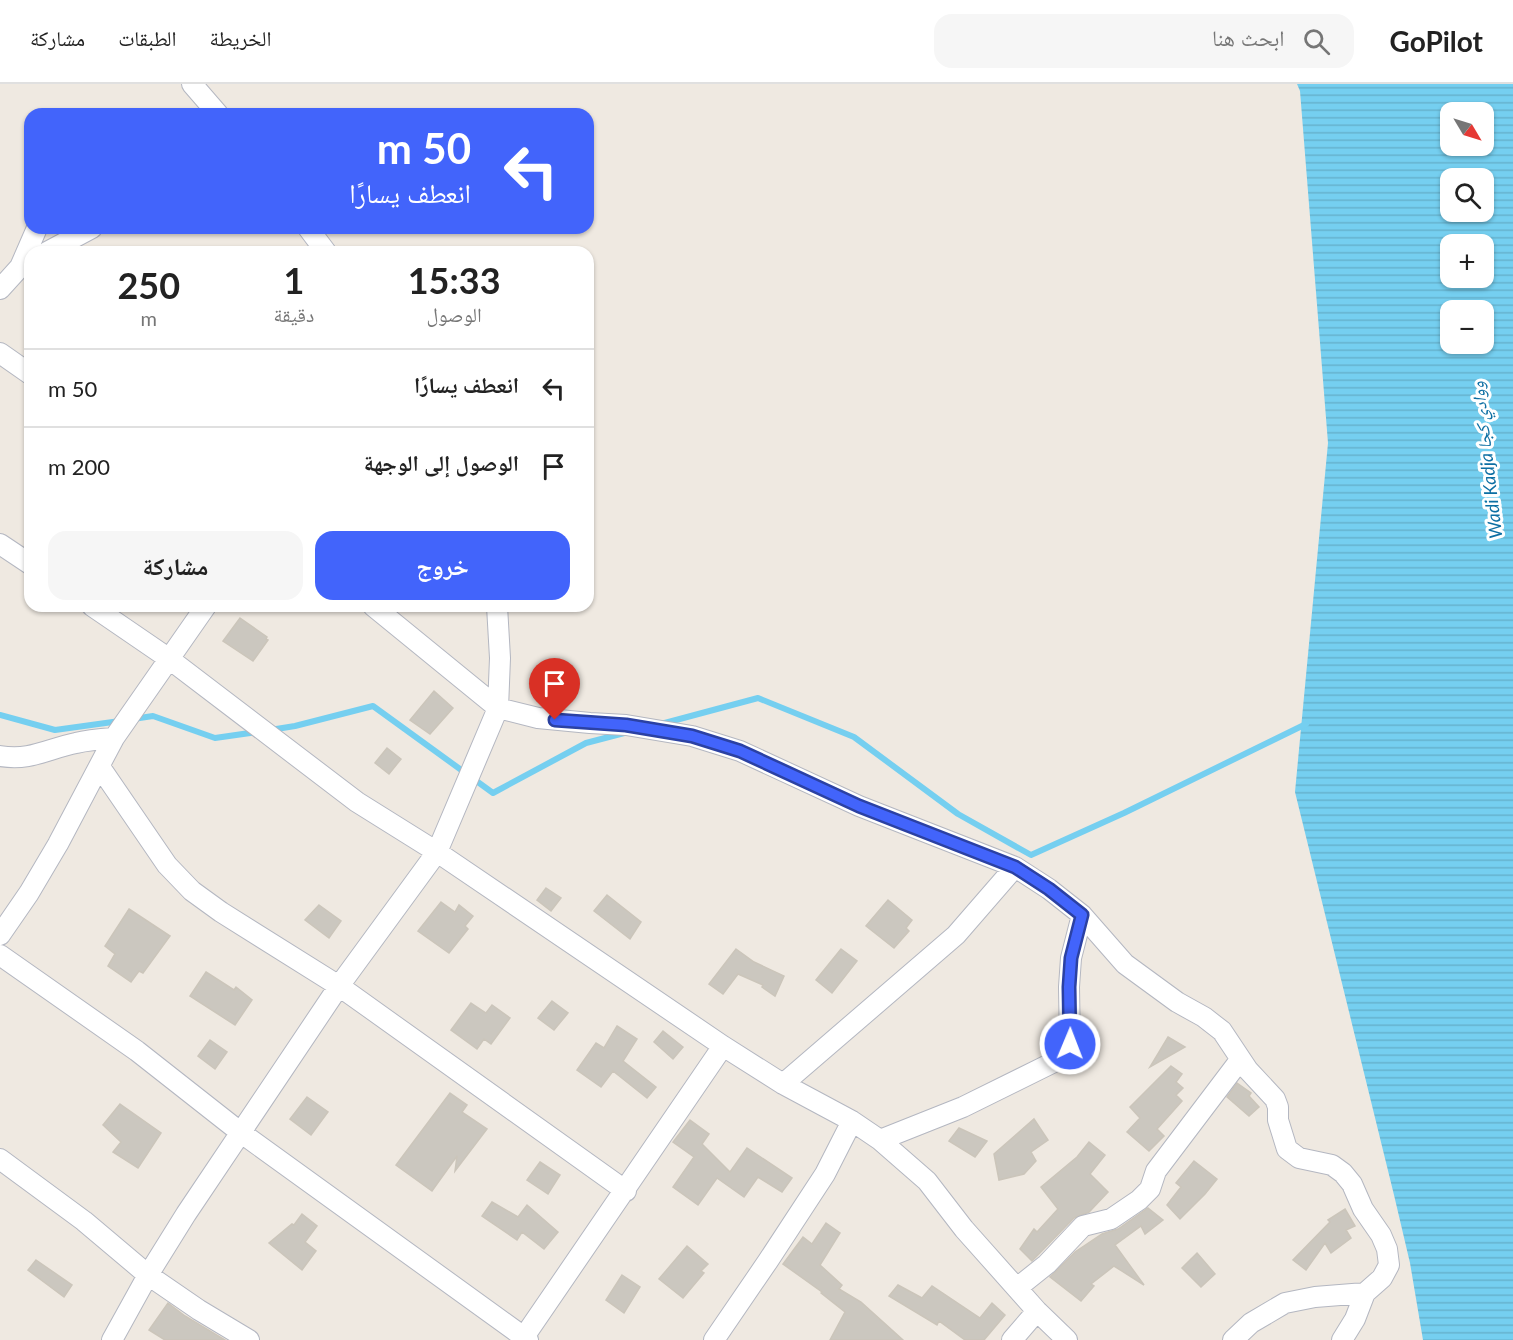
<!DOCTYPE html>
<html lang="ar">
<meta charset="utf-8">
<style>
:root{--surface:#fff;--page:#f6f6f6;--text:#222;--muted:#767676;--line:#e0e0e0;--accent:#4264fb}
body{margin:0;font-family:Lato,"Noto Naskh Arabic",sans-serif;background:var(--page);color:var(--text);direction:rtl;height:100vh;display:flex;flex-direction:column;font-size:22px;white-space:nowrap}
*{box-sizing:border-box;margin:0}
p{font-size:20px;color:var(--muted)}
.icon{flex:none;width:33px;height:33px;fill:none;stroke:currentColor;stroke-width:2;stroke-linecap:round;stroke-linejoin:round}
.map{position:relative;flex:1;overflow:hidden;direction:ltr}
.drawer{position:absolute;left:24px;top:162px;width:570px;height:366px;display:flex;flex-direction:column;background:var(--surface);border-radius:18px;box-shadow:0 2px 4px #0004;direction:rtl}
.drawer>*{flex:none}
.guide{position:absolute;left:24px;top:24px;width:570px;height:126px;border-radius:18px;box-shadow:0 2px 4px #0004;direction:rtl;background:#4264fb;color:#fff;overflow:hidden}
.needle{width:39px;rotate:128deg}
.buttons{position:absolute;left:1440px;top:18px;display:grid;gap:12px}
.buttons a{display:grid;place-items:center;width:54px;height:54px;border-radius:12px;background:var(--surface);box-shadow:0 2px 4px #0004;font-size:30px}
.pin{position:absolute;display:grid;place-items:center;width:51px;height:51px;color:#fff;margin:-62px -26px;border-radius:50% 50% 50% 0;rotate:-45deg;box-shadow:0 0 6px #0007}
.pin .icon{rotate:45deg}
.me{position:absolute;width:66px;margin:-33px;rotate:1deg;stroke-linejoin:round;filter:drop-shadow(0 0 4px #0008)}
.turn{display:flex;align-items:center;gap:21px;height:126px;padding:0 24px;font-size:27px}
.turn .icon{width:78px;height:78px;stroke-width:2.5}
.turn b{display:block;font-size:42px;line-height:51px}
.eta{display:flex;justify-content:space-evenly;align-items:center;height:102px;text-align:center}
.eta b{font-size:36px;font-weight:700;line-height:42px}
.button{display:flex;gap:12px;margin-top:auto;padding:12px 24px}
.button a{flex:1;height:69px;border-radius:18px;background:var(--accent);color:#fff;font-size:24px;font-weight:700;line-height:69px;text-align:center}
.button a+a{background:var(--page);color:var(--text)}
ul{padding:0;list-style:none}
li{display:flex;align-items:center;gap:18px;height:78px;padding:0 24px;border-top:2px solid var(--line)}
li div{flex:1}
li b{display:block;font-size:22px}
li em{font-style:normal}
header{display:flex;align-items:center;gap:36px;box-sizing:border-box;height:84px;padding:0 30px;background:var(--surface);border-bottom:2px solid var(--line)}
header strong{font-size:28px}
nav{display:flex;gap:33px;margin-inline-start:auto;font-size:21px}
.search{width:420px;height:54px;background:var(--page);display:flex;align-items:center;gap:15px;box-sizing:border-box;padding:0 21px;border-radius:18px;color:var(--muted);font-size:22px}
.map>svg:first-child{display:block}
.water{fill:url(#water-rules);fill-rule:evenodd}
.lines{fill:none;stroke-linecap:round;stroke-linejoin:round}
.stream{stroke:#75cff0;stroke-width:6}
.building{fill:#cbc7bf;stroke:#cbc5ba;stroke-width:1.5}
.minor-casing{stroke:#b4b7c1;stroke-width:22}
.minor{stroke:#fff;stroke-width:20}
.route-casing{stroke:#2b41a3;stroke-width:15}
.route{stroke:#4264fb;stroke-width:10}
.labels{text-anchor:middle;stroke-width:6;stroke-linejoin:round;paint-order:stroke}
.water-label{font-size:18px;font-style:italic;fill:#0d6fa3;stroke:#fff}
</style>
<header>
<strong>GoPilot</strong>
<div class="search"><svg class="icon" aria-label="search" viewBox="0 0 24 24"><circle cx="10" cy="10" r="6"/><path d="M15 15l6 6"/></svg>ابحث هنا</div>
<nav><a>الخريطة</a><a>الطبقات</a><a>مشاركة</a></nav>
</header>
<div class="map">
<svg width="1513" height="1256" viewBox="0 0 1513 1256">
<defs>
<pattern id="water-rules" width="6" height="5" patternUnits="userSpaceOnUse" patternTransform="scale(1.5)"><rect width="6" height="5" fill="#75cff0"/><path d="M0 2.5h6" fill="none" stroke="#66b2ce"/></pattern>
</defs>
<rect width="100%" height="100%" fill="#efe9e1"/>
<path class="water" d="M 1297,0 L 1513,0 L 1513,1256 L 1423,1256 L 1410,1179 L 1394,1111 L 1295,708 L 1328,359 L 1300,7 ZM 1450,28 L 1484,28 L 1484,62 L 1450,62 ZM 1450,94 L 1484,94 L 1484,128 L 1450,128 ZM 1450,160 L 1484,160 L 1484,194 L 1450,194 ZM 1450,226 L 1484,226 L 1484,260 L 1450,260 Z"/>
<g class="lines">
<path class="stream" d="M 0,631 L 55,646 L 120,637
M 133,635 L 153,632 L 215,654 L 257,648
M 661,640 L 758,614 L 854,653 L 958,730 L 1031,771 L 1124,729 L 1306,640
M 270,646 L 295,642 L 373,622 L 493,709 L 586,659 L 628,648"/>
</g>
<path class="building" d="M 240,534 L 267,553 L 266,555 L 268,556 L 253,577 L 223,557 Z
M 434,607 L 453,624 L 430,650 L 410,636 Z
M 387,664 L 401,675 L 389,690 L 375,679 Z
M 546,804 L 561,814 L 551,827 L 537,816 Z
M 607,811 L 641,838 L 630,855 L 594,827 Z
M 888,816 L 912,836 L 906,844 L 909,847 L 894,864 L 866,842 Z
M 441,818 L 455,828 L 459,821 L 473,832 L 465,842 L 468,845 L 449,869 L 418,847 Z
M 319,821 L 341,837 L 329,854 L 305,836 Z
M 129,825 L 170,852 L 143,889 L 139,887 L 131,898 L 108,882 L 115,870 L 105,862 Z
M 736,865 L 754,878 L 784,892 L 775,912 L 762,903 L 763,901 L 738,890 L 723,910 L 709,900 Z
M 841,865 L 857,877 L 832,909 L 816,896 Z
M 206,888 L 234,906 L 236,903 L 252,916 L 235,941 L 190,912 Z
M 552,917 L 568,929 L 554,946 L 538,934 Z
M 471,919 L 486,929 L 492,921 L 510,934 L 491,960 L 484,955 L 477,965 L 451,946 Z
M 617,942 L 637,955 L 623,977 L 656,1003 L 647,1014 L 613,987 L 601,1003 L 577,986 L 596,959 L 604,964 Z
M 663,947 L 683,963 L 673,975 L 654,958 Z
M 1168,953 L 1185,963 L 1150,983 Z
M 210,956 L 227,968 L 215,985 L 198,972 Z
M 1171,982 L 1182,990 L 1176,998 L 1183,1004 L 1176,1011 L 1182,1017 L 1157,1045 L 1164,1052 L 1149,1067 L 1127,1048 L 1140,1034 L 1130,1023 Z
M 1237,999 L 1251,1009 L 1249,1012 L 1259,1023 L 1249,1032 L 1227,1013 Z
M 450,1009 L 467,1021 L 462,1028 L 487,1045 L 455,1087 L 457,1072 L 432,1107 L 396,1081 Z
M 307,1013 L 328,1028 L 311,1051 L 290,1035 Z
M 120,1020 L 161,1049 L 138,1084 L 113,1068 L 121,1058 L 103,1041 Z
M 1034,1035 L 1048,1056 L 1031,1068 L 1036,1077 L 1024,1090 L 999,1096 L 994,1070 Z
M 690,1036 L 709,1050 L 702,1060 L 730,1088 L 747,1064 L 792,1094 L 782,1108 L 758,1093 L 744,1113 L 717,1094 L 698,1121 L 673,1103 L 694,1073 L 673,1058 Z
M 959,1044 L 987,1057 L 975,1073 L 949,1057 Z
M 1089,1058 L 1105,1071 L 1090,1090 L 1108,1108 L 1089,1128 L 1074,1134 L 1032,1177 L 1020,1165 L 1034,1145 L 1037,1148 L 1058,1125 L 1041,1103 L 1077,1073 Z
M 1194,1077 L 1217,1095 L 1205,1110 L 1180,1135 L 1167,1121 L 1181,1103 L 1176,1099 Z
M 540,1078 L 560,1091 L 548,1110 L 527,1096 Z
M 492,1118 L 518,1133 L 527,1121 L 558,1148 L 544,1165 L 522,1148 L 517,1156 L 482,1132 Z
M 1148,1124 L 1163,1136 L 1145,1150 L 1141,1142 L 1115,1161 L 1144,1201 L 1114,1182 L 1091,1200 L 1094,1202 L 1081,1217 L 1050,1193 L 1075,1168 L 1102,1150 L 1118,1145 Z
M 1345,1125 L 1355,1142 L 1346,1146 L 1351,1154 L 1331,1169 L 1325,1159 L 1306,1186 L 1293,1176 L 1330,1138 L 1328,1136 Z
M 302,1130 L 317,1142 L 305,1158 L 316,1167 L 302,1186 L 269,1159 L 292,1140 L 294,1141 Z
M 826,1139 L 840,1149 L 820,1181 L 842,1201 L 839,1205 L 861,1218 L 903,1256 L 830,1256 L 845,1228 L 821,1209 L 822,1208 L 783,1180 L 803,1153 L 812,1160 Z
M 687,1162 L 708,1180 L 701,1187 L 704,1189 L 683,1214 L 659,1195 Z
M 1197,1169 L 1215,1190 L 1201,1203 L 1182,1184 Z
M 36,1176 L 72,1201 L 64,1213 L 28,1186 Z
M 622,1191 L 640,1203 L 624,1229 L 606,1216 Z
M 898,1201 L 922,1214 L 932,1202 L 980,1234 L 992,1219 L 1005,1231 L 984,1256 L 965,1256 L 939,1237 L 937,1241 L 889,1212 Z
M 168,1219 L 185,1232 L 225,1256 L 165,1256 L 149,1246 Z"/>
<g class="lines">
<defs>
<path id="minor" d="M 192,0 L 218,30
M 308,144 L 326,168
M 47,168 L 92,144
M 0,205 L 20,183 L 37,144
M 0,269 L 30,290
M 0,460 L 30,480
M 92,522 L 168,574 L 357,718 L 437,768 L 723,962 L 783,1000 L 852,1037 L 880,1056 L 927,1097 L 964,1145 L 1037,1227 L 1067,1256
M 373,522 L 498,624 L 538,634 L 590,639 L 626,641 L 692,652 L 740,667 L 859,722 L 1015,783 L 1049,805 L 1082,831 L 1125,880 L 1177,918 L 1204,933 L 1222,947 L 1248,986 L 1275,1015 L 1278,1023 L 1278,1036 L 1287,1065 L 1299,1074 L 1332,1081 L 1343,1089 L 1352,1100 L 1363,1125 L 1381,1151 L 1387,1165 L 1389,1181 L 1382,1194 L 1365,1209 L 1315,1213 L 1285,1219 L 1251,1239 L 1233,1256
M 0,672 C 31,677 47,665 76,659 C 88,656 101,655 114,654
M 100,683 L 167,781 L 192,807 L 221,828 L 339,902 L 626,1107
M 0,851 L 29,809 L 58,760 L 114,654 L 206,522
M 0,871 L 137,967 L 240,1048 L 528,1256
M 783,1000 L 956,851 L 1015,783
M 880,1056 L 963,1023 L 1054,978 L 1062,971 L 1070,960 L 1069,903 L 1071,874 L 1082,831
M 0,1075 L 84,1137 L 148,1191 L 199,1226 L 249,1256
M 1017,1204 L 1047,1180 L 1083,1142 L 1111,1135 L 1139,1116 L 1150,1105 L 1156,1087 L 1240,976
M 524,1253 L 723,962
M 112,1256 L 148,1191 L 186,1130 L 339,902 L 437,768 L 498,624 L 500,574 L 497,522
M 714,1256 L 768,1177 L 825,1090 L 852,1037
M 1012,1256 L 1037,1227
M 1342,1256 L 1355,1235 L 1365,1209"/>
</defs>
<use href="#minor" class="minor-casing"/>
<use href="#minor" class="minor"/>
</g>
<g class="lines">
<defs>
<path id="route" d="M 555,636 L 626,641 L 692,652 L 740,667 L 859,722 L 1015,783 L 1049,805 L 1082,831 L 1071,874 L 1069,903 L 1070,960"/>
</defs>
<use href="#route" class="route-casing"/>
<use href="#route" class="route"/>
</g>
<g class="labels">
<g class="water-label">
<text transform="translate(1487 376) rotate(-97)" y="6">Wadi Kadja ووادي كجا</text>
</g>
</g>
</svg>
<div class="buttons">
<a><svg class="needle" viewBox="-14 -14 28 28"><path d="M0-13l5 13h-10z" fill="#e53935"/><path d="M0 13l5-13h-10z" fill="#767676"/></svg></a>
<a><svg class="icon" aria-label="search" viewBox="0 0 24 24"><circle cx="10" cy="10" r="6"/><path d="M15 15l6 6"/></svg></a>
<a>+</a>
<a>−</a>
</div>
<div class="pin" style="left:555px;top:636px;background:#d93025"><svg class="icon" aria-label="arrive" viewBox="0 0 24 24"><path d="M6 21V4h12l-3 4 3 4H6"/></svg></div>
<svg class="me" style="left:1070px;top:960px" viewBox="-20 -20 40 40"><circle r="17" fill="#4264fb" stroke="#fff" stroke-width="3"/><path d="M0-11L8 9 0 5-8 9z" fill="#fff"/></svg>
<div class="guide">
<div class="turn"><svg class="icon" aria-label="left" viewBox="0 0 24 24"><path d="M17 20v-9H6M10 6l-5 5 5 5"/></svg><div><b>50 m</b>انعطف يسارًا</div></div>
</div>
<section class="drawer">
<div class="eta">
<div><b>15:33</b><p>الوصول</p></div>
<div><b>1</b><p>دقيقة</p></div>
<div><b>250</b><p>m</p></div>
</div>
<ul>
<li><svg class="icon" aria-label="left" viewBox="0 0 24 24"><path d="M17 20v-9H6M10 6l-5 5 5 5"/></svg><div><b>انعطف يسارًا</b></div><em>50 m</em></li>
<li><svg class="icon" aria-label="arrive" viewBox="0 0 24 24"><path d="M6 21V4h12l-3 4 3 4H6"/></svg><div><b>الوصول إلى الوجهة</b></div><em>200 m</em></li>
</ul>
<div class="button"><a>خروج</a><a>مشاركة</a></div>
</section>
</div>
